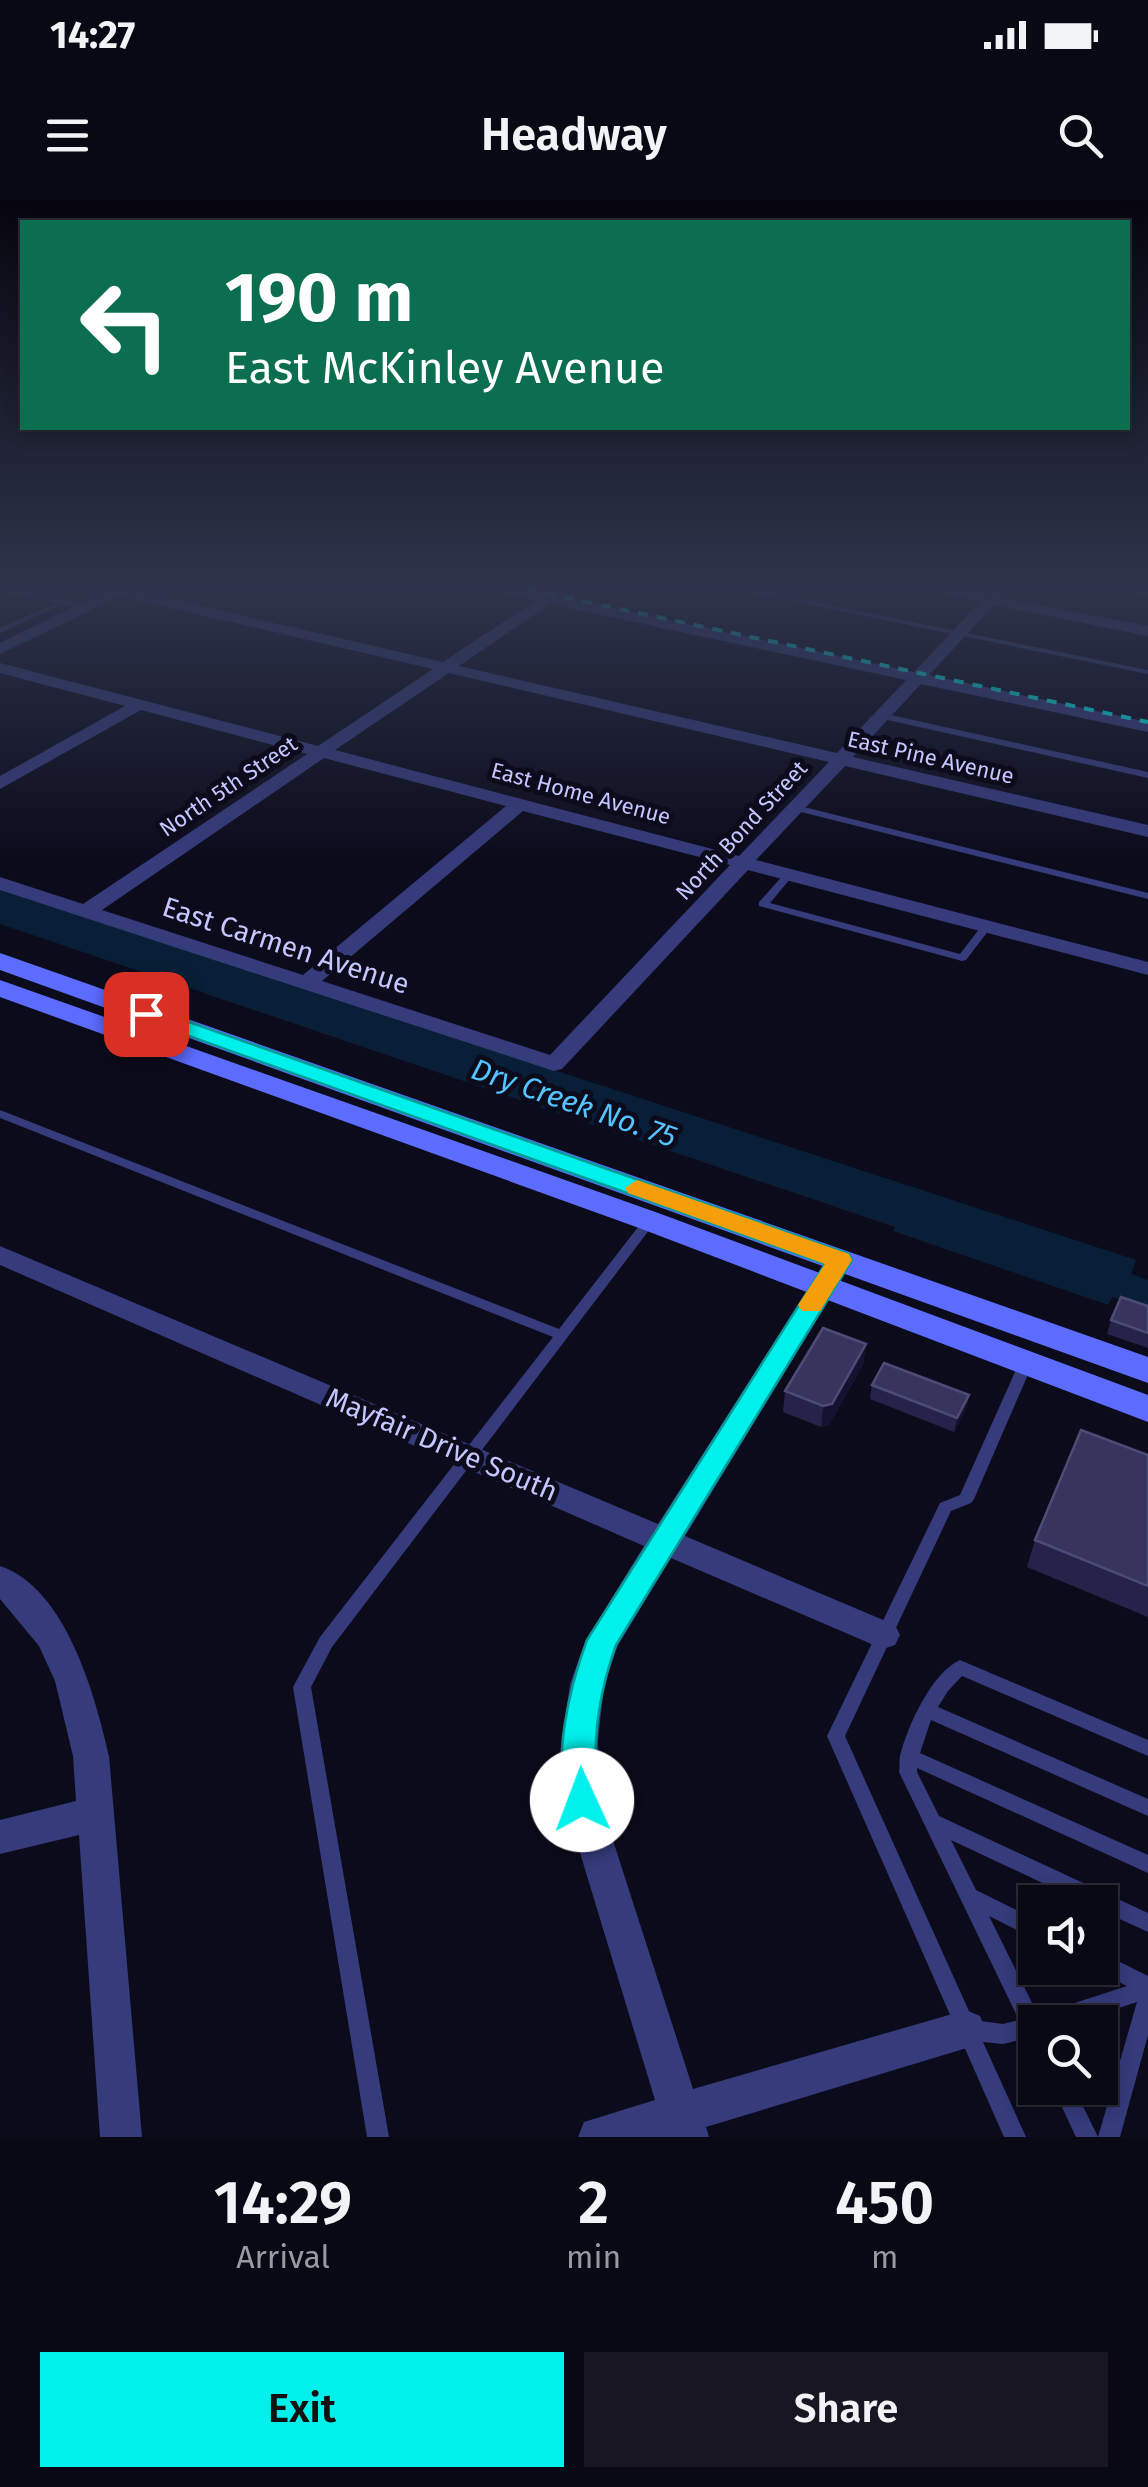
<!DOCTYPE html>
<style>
:root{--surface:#090815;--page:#171622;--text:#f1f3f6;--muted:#999aa0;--line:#292934;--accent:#00f0ec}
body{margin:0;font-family:"Fira Sans",sans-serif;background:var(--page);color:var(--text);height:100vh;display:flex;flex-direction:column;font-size:38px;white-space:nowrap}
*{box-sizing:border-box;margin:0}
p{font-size:32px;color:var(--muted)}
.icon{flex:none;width:55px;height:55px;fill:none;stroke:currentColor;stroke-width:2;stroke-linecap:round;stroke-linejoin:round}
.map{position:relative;height:1937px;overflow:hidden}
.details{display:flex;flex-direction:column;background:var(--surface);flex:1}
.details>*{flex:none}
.banner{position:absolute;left:20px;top:20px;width:1110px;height:210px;border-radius:0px;box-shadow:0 5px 15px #0003,0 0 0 2px var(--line);background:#0b6e4f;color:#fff;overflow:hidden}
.controls{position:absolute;left:1018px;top:1685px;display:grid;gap:20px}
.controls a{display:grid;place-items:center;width:100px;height:100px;border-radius:0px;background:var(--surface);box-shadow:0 5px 15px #0003,0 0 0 2px var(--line);font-size:50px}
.pin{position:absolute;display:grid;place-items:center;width:85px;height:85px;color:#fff;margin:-42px;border-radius:20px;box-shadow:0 5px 15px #0006}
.me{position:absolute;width:110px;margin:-55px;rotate:358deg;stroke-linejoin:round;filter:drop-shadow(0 0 8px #0008)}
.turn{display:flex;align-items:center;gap:35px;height:210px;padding:0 40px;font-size:45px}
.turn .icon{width:130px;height:130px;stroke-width:2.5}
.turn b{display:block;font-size:70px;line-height:85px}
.eta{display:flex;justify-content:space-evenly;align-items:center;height:170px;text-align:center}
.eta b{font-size:60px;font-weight:600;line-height:70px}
.cta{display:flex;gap:20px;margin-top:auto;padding:20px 40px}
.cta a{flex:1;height:115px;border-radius:0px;background:var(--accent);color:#111;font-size:40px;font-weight:600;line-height:115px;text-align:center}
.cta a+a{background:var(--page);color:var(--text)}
.status{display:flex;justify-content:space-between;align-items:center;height:70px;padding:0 50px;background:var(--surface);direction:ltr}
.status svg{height:28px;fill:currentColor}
header{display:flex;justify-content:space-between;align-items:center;height:130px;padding:0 40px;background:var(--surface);font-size:45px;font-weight:600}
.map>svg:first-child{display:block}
.water{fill:#081f37}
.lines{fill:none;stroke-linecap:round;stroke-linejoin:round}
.lane{fill:#353b7b;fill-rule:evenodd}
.street{fill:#353b7b;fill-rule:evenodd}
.secondary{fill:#5c6cff;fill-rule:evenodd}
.rail{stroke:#00f0ec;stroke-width:4;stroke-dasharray:10 9;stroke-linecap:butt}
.wall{fill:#26234b}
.shaded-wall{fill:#141230}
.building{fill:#37355e;stroke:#4d4c77;stroke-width:2.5}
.route{fill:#00f0ec;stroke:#009c99;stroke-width:2.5}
.slow{fill:#f59e0b}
.labels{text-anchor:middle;stroke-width:10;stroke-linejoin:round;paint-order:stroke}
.far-street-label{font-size:22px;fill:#c5c6ff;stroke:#0c0b1c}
.street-label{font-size:28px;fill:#c5c6ff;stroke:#0c0b1c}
.water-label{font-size:30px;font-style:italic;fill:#53c4ff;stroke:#0c0b1c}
</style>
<div class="status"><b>14:27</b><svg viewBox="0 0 49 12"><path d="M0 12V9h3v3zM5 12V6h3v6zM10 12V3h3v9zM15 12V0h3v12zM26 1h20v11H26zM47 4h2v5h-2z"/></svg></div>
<header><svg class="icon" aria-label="menu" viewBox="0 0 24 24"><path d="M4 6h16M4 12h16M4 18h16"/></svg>Headway<svg class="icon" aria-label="search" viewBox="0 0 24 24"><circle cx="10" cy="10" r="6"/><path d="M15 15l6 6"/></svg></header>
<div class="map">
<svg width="1148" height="1937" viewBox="0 0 1148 1937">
<rect width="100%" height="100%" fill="#0c0b1c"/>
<path class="water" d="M 0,689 L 1136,1060 L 1131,1074 L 1148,1080 L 1148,1109 L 1112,1097 L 1108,1105 L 893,1031 L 895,1027 L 0,724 Z"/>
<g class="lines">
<path class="lane" d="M 714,385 L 730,385 L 1148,470 L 1148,474 Z
M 1106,385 L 1122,385 L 1148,391 L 1148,395 Z
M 0,386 L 64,399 L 88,407 L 84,409 L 63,404 L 0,433 L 0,428 L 55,403 L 0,390 Z
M 882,513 L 1148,572 L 1148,578 L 879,518 L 879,514 Z
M 796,605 L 1148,693 L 1148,699 L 793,610 L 793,606 Z
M 790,670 L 795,673 L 770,703 L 960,754 L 983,724 L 987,723 L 992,726 L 966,760 L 962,761 L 759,706 L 759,702 L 787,671 Z
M 0,910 L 559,1129 L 645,1018 L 650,1017 L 656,1021 L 332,1447 L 311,1487 L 389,1937 L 367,1937 L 293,1487 L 320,1437 L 553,1137 L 0,918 Z
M 1026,1158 L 1031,1159 L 1033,1163 L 974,1299 L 971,1303 L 951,1311 L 845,1536 L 973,1820 L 1003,1824 L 1019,1820 L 899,1572 C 900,1567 899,1561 900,1556 C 907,1527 932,1472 960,1460 L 1148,1540 L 1148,1556 L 962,1476 L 948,1491 L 938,1507 L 1148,1599 L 1148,1616 L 931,1520 L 920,1553 L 1148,1655 L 1148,1673 L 917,1568 L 917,1572 L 939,1616 L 1148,1713 L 1148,1732 L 1100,1710 L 1100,1702 L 1083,1702 L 951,1640 L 976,1690 L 1035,1719 L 1035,1739 L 989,1716 L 1039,1817 L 1047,1812 L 1127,1786 L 1093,1769 L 1100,1768 L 1100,1752 L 1148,1776 L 1148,1835 L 1120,1937 L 1098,1937 L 1137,1802 L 1076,1822 L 1035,1822 L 1035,1841 L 1029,1838 L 1003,1844 L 983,1842 L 1026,1937 L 1004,1937 L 827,1536 L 940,1303 L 960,1295 L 1019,1163 L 1021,1159 Z
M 1053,1888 L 1074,1888 L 1098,1937 L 1076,1937 Z"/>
<path class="street" d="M 118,385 L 137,385 L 132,390 L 443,462 L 535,401 L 475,385 L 505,385 L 914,472 L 980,402 L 908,385 L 940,385 L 988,395 L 996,385 L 1012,385 L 1001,398 L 1148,426 L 1148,436 L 994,405 L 929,475 L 1148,522 L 1148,532 L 921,484 L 853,557 L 1148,625 L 1148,637 L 845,566 L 756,660 L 1148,762 L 1148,775 L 748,670 L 562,869 L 554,871 L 0,690 L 0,677 L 83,704 L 307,554 L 141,510 L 0,589 L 0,576 L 125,506 L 0,473 L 0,463 L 318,546 L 433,469 L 120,396 L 0,454 L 0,443 ZM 550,404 L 906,480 L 837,553 L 459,466 ZM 449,473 L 829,562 L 739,656 L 335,550 ZM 324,558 L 506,606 L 303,775 L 102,710 ZM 523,611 L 730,665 L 550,855 L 322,781 Z
M 0,1046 L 658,1324 L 831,1054 L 849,1054 L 853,1060 L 685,1336 L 895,1425 L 900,1435 L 895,1445 L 883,1449 L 671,1358 L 618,1445 L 604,1484 L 598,1541 L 600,1600 L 693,1889 L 966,1810 L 980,1816 L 986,1830 L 980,1844 L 706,1927 L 709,1937 L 578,1937 L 584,1922 L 655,1900 L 564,1600 L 562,1541 L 570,1484 L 586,1440 L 644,1346 L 0,1065 Z
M 0,1366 C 66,1388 95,1495 109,1556 L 142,1937 L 100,1937 L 79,1635 L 0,1654 L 0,1620 L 76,1601 L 73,1556 L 55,1481 L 39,1446 L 0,1399 Z"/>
<path class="secondary" d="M 0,753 L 1148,1157 L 1148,1183 L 0,770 Z
M 0,780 L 661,1014 L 1148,1195 L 1148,1222 L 639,1028 L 0,797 Z"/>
<path class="rail" d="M 508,385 L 1148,522"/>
</g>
<path class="wall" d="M 1148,1106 L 1148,1148 L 1107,1134 L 1111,1120 Z
M 866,1144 L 863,1165 L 829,1225 L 821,1227 L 783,1212 L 785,1191 Z
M 872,1185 L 969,1195 L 966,1209 L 954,1232 L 870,1199 Z
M 1148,1255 L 1148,1417 L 1027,1367 L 1035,1340 Z"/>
<path class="shaded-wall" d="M 866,1144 L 863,1165 L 829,1225 L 821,1227 L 823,1206 Z
M 969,1195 L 966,1209 L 954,1232 L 957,1218 Z"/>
<path class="building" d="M 1121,1097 L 1148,1106 L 1148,1133 L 1111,1120 Z
M 823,1128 L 866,1144 L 832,1204 L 823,1206 L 785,1191 Z
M 884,1163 L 969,1195 L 957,1218 L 872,1185 Z
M 1081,1230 L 1148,1255 L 1148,1386 L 1035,1340 Z"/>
<linearGradient id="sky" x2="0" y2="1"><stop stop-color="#07060f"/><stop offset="0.59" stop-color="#2e344b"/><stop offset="1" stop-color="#2e344b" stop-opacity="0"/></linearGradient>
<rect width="1148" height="657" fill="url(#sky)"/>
<path class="route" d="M 146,807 L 849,1054 L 852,1060 L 616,1445 C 605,1476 598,1506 596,1539 C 594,1562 603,1589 594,1610 L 582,1615 L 570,1610 C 550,1564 570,1486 587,1440 L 825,1064 L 139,818 L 136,814 Z"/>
<path class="slow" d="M 637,980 L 849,1054 L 852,1060 L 820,1111 L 802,1111 L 798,1105 L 825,1064 L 628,993 L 625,988 Z"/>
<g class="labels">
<g class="far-street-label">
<text transform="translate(931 557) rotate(13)" y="8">East Pine Avenue</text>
<text transform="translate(228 586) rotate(-34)" y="8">North 5th Street</text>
<text transform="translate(581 593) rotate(15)" y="8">East Home Avenue</text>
<text transform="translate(741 630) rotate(-47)" y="8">North Bond Street</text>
</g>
<g class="street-label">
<text transform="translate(286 745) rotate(18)" y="10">East Carmen Avenue</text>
<text transform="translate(442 1244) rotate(23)" y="10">Mayfair Drive South</text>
</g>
<g class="water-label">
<text transform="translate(574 903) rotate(19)" y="10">Dry Creek No. 75</text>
</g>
</g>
</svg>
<div class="controls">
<a><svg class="icon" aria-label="sound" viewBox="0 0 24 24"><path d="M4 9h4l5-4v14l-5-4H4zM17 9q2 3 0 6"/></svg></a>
<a><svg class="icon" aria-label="search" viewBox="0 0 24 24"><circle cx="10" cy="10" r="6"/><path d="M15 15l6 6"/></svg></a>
</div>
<div class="pin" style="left:146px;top:814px;background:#d93025"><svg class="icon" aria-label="arrive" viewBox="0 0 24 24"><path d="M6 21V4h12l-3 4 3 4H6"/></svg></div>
<svg class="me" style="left:582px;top:1600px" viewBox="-20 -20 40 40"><circle r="19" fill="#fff"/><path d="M0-13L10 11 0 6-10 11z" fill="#00f0ec"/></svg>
<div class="banner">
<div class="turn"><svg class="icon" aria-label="left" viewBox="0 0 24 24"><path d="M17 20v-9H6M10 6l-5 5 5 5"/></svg><div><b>190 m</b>East McKinley Avenue</div></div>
</div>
</div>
<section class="details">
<div class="eta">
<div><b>14:29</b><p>Arrival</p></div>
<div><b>2</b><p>min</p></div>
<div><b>450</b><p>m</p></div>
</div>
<div class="cta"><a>Exit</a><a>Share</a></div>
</section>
